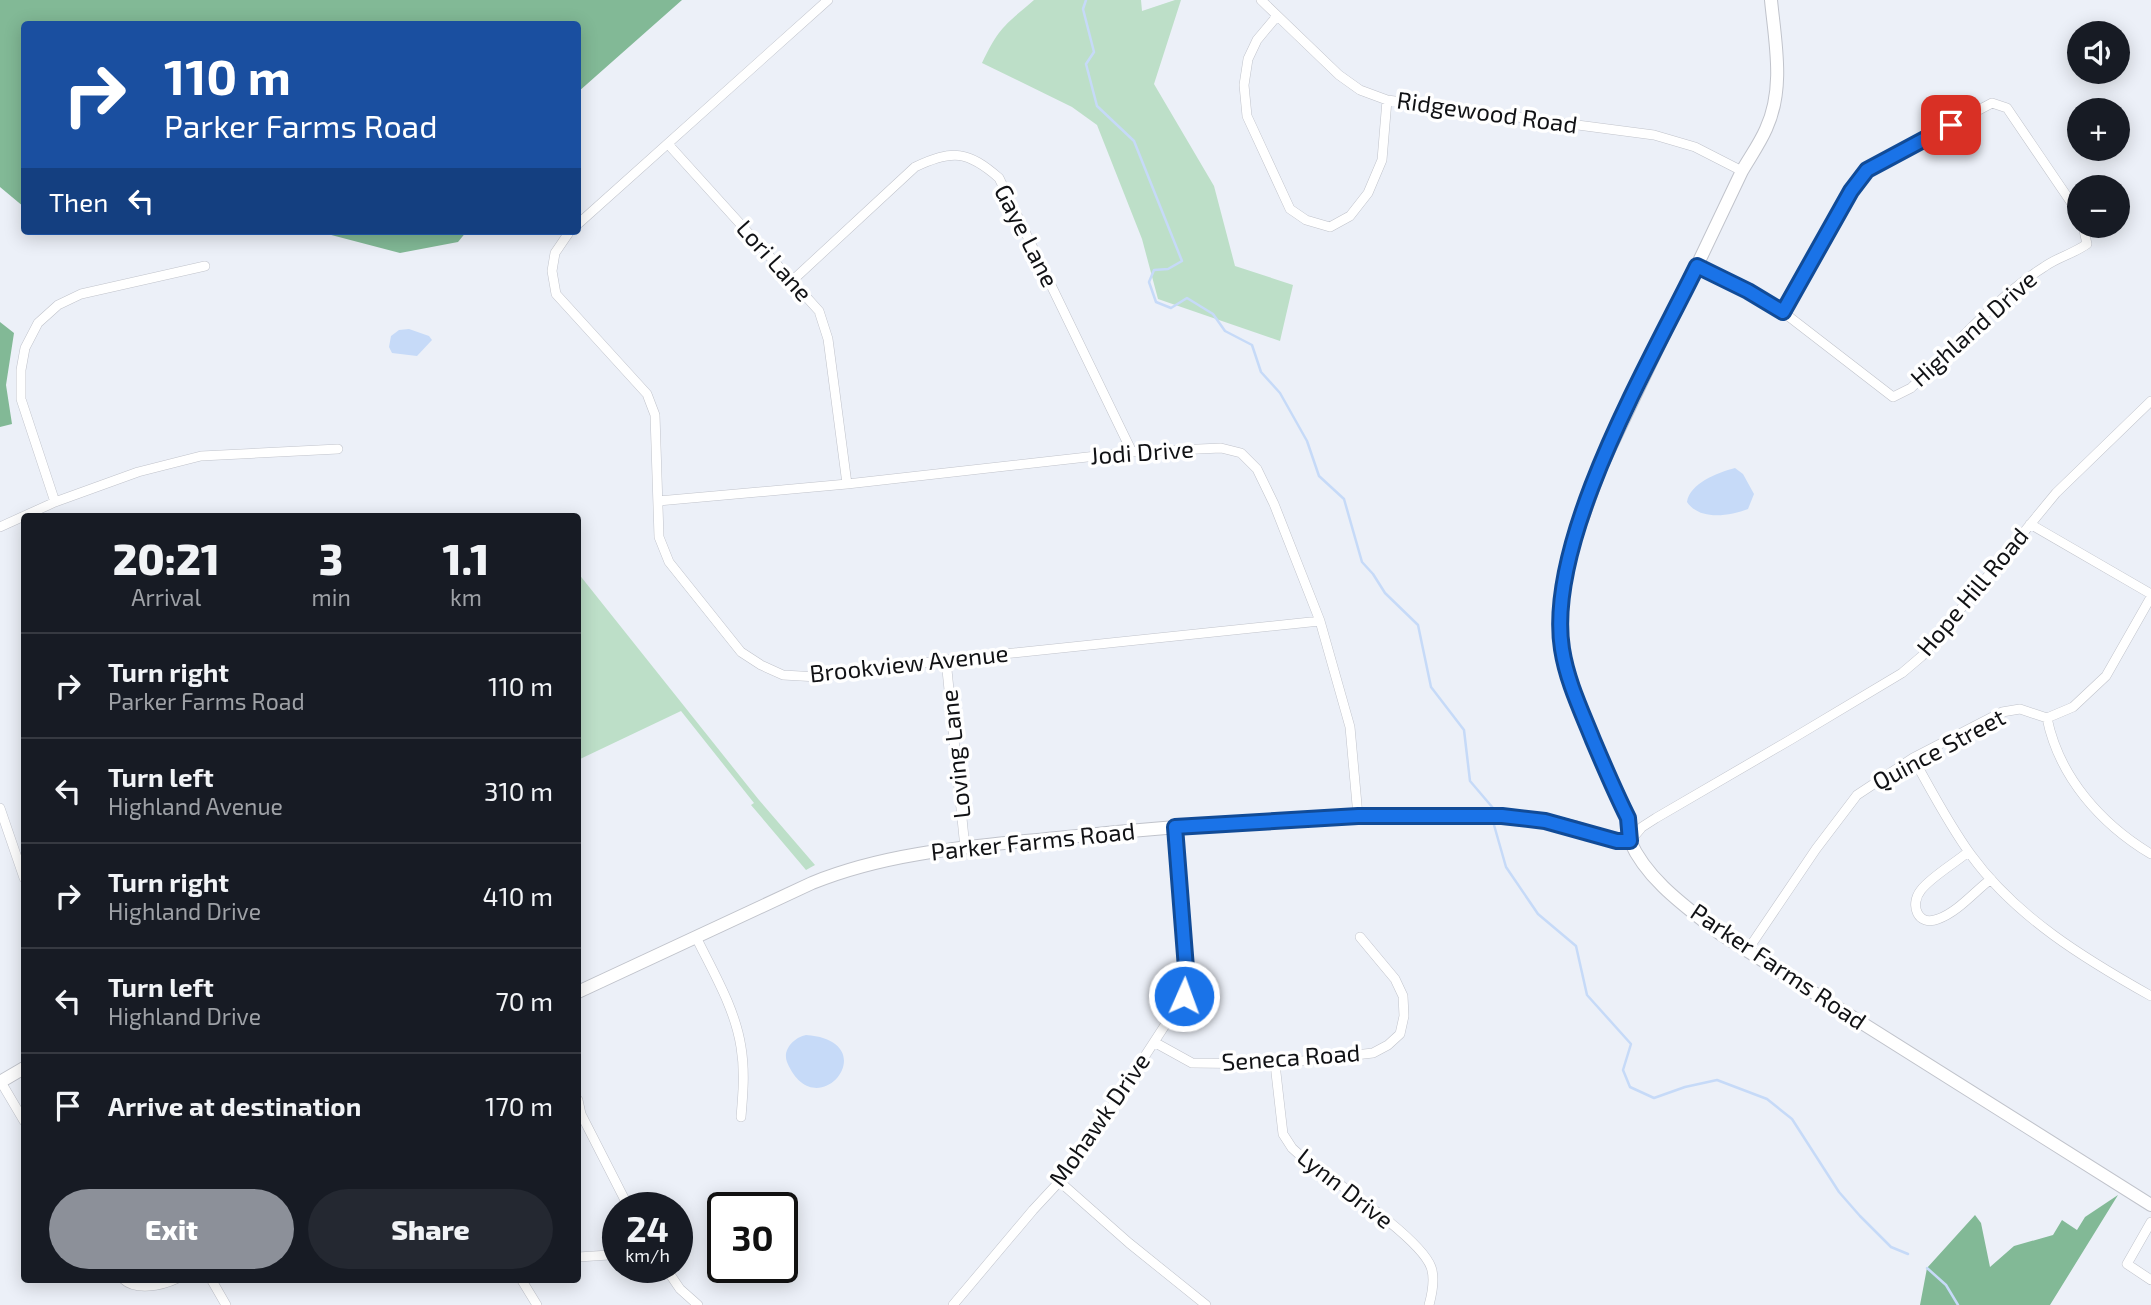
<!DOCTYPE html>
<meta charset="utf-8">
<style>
:root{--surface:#171b24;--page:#242831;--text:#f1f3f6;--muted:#9ea1a6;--line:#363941;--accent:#8c9099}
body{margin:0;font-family:"Exo 2",sans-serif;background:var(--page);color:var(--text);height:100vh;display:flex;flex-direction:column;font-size:26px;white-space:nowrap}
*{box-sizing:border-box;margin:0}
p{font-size:23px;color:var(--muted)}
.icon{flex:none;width:38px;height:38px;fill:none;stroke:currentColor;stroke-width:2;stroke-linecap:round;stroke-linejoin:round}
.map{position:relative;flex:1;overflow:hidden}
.side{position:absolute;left:21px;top:513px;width:560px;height:770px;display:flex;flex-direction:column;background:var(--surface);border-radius:7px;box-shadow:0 4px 18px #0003}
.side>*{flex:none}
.banner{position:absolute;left:21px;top:21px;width:560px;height:214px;border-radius:7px;box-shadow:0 4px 18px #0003;background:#1a4fa0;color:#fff;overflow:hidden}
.buttons{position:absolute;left:2067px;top:21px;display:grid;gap:14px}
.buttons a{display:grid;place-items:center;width:63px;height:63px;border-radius:50%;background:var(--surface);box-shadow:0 4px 18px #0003;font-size:35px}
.speed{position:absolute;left:602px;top:1192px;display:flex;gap:14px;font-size:35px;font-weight:700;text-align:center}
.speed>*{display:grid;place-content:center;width:91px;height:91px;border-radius:50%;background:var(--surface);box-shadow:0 4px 18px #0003;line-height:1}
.speed small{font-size:18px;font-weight:400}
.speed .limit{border:4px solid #111;border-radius:10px;background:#fff;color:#111}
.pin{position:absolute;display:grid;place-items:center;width:60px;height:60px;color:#fff;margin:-30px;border-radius:14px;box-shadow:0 4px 10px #0006}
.me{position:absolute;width:77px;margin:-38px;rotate:2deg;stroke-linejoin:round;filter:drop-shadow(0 0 5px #0008)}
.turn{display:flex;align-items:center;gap:24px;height:147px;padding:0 28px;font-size:32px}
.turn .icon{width:91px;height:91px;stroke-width:2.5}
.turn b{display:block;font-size:49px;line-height:60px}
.then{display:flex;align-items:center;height:66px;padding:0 28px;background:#0003;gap:14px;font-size:26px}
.eta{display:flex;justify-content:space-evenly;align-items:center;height:119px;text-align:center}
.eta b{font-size:42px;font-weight:800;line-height:49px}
.button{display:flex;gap:14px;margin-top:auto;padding:14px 28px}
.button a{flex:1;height:80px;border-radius:42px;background:var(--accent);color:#fff;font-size:28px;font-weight:800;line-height:80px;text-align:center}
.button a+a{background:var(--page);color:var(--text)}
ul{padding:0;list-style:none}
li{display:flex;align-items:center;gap:21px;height:105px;padding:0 28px;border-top:2px solid var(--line)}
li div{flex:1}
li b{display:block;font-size:26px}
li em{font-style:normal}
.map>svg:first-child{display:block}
.green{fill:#bddfc8}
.forest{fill:#82b996}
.water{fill:#c6daf8}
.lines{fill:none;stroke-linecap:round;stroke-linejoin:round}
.stream{stroke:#c6daf8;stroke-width:2.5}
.street-casing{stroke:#c0c3cb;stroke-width:10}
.secondary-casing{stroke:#c0c3cb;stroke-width:14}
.street{stroke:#fff;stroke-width:9}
.secondary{stroke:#fff;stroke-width:12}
.route-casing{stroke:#114b97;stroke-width:18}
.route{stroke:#1a73e8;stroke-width:12}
.labels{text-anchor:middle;stroke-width:7;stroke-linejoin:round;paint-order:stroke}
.street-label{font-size:24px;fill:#111215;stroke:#fff}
</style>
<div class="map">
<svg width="2151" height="1305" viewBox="0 0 2151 1305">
<rect width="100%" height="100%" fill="#ecf0f8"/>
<path class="green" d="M 1034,0 L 1141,0 L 1142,11 L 1175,0 L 1181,0 L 1154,84 L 1214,186 L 1235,266 L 1293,285 L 1280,341 L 1158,299 L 1142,239 L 1097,125 L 1072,107 L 982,63 C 999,27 1005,25 1034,0 Z
M 578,573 L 759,800 L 815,865 L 806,870 L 751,805 L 754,803 L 681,711 L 578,760 Z"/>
<path class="forest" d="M 0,0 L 682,0 L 578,92 L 578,24 L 24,24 L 24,207 L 0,187 Z
M 316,231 L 467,231 L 458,242 L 400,253 Z
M 0,322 L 14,333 L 6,385 L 12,424 L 0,427 Z
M 2118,1195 L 2050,1305 L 1920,1305 L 1927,1268 L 1975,1215 L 1981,1223 L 1990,1267 L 2014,1246 L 2053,1235 L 2062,1220 L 2077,1230 L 2085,1217 Z"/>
<path class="water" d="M 409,329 L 429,336 L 432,340 L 417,356 L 392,353 L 389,347 L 391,336 L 399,330 Z
M 1735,468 L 1743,474 L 1754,494 L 1748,509 C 1729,516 1700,521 1687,502 C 1690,483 1717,473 1735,468 Z
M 806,1035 C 888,1041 816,1131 787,1062 C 782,1049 795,1037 806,1035 Z"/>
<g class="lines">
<path class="stream" d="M 1086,0 L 1083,9 L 1094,52 L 1086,64 L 1097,106 L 1134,141 L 1182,261 L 1168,269 L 1154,270 L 1149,282 L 1156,302 L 1171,308 L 1187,298 L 1213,314 L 1225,331 L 1252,345 L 1261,372 L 1280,393 L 1307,441 L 1319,476 L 1344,499 L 1362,562 L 1373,574 L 1385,593 L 1418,625 L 1431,687 L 1464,730 L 1470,781 L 1493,808
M 1494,825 L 1506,867 L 1538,914 L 1576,946 L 1587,995 L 1631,1044 L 1623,1070 L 1630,1087 L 1654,1098 L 1685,1087 L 1717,1080 L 1767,1099 L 1792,1119 L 1839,1192 L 1860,1216 L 1891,1247 L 1908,1254
M 1927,1268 L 1946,1285 L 1958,1305"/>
<defs>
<path id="street" d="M 1261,0 L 1339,75 L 1360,90 L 1387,100 L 1654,135 L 1695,147 L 1742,171
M 1277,16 L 1257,40 L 1248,59 L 1244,85 L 1247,116 L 1290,209 L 1306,220 L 1330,227 L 1350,216 L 1368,193 L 1382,160 L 1387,100
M 668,144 L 819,311 L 828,339 L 847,484
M 2079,214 L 2007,108 L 1992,103 L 1867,169 L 1851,191 L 1783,312 L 1893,397 L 1911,388 C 1953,348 1995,298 2044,267 C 2058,257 2073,254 2087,244 L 2083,226
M 578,224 L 828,0
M 570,231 L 555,253 L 552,271 L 556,294 L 647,394 L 655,415 L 659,537 L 669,562 L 741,652 L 761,665 L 783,675 L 818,677 L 946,660 L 1320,621
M 1697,266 L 1748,291 L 1783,312
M 793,280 L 915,167 C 953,149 968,151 999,178 L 1132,452
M 658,501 L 847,484 L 1132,452 L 1221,448 L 1241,453 L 1257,469 L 1274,504 L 1320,621 L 1350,727 L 1358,816
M 55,502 L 21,399 L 21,370 L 25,348 L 38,323 L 58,305 L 81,294 L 205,266
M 2030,524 L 2151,594
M 0,527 L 55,502 L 138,472 L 201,456 L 338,449
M 946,660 L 965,848
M 2047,718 C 2059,777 2101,824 2151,854
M 1913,758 C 1931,790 1949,825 1971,855 C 2016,917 2085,959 2151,996
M 0,808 L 24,878
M 1630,841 L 1642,827 L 1656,818 L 1790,740 L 1902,673 L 1922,656 L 2056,493 L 2151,401
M 1968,852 C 1955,863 1931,877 1921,890 C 1909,905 1918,927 1938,919 C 1958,912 1975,891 1991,879
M 696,937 C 713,972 735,1008 741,1047 C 745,1071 743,1094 741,1117
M 1747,951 L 1816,849 L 1857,795 L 1913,758 L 2002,712 L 2020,709 L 2047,718 L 2073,707 L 2106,676 L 2151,597
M 1154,1042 L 1192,1063 L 1275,1064 L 1373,1053 L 1388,1045 L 1400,1034 L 1404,1016 L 1403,996 L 1395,979 L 1360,937
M 1275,1064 L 1283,1134 L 1292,1148 L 1303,1158 C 1332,1180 1420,1237 1431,1267 C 1435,1278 1432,1294 1429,1305
M 1,1082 L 24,1121
M 578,1100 L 581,1114 L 629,1208
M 1060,1182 L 1129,1243 L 1206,1305
M 2151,1222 L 2127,1264 L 2151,1280
M 578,1257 L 609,1255 L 618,1250
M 665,1267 L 680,1289 L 698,1305
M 123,1279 C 136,1291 161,1286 176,1279
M 211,1279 L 226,1305
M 521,1279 L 537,1305
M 953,1305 L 1033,1210 L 1072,1168 L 1184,996 L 1187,981 L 1175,827"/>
<path id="secondary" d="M 1630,841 L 1628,818 L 1571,687 L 1562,651 L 1559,630 L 1561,595 L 1574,542 L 1601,467 L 1742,171 C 1750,157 1760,143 1766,129 C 1785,88 1775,42 1771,0
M 578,992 L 812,883 C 893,850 981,846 1067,837 C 1183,825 1299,817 1416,816 C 1444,816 1472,815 1501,816 C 1526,817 1550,821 1574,827 C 1593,833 1610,841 1630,841 C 1647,880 1686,907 1719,933 L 2151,1205
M 0,1082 L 24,1068"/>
</defs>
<use href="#street" class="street-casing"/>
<use href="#secondary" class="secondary-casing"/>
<use href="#street" class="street"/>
<use href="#secondary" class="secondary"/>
</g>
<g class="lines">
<defs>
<path id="route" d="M 1184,996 L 1187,981 L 1175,827 L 1358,816 L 1502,816 L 1545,821 L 1617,841 L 1630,841 L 1628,818 C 1615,792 1604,766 1593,740 C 1581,710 1567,681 1562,649 C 1545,541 1649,364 1697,266 L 1748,291 L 1783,312 L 1851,191 L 1867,170 L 1951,125"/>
</defs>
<use href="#route" class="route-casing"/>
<use href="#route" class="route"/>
</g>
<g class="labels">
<g class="street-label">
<text transform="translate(1487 113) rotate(8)" y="8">Ridgewood Road</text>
<text transform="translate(1026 236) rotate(63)" y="8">Gaye Lane</text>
<text transform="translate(774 261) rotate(48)" y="8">Lori Lane</text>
<text transform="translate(1974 329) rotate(-42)" y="8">Highland Drive</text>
<text transform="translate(1142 453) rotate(-4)" y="8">Jodi Drive</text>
<text transform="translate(1973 592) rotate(-50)" y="8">Hope Hill Road</text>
<text transform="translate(909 664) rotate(-6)" y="8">Brookview Avenue</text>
<text transform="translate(1939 750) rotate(-28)" y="8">Quince Street</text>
<text transform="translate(956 754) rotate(-96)" y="8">Loving Lane</text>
<text transform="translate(1033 842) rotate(-6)" y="8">Parker Farms Road</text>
<text transform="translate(1778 967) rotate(34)" y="8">Parker Farms Road</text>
<text transform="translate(1291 1058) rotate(-4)" y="8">Seneca Road</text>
<text transform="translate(1100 1120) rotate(-55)" y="8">Mohawk Drive</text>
<text transform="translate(1345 1189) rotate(38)" y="8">Lynn Drive</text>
</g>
</g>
</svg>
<div class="buttons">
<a><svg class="icon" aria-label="sound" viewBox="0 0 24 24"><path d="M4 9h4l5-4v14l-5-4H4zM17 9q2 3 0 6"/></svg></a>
<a>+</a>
<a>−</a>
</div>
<div class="speed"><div>24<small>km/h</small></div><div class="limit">30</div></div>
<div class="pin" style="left:1951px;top:125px;background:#d93025"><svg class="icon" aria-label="arrive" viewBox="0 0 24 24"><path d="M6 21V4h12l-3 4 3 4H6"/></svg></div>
<svg class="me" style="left:1184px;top:996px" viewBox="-20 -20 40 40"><circle r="17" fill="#1a73e8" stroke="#fff" stroke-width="3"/><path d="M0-11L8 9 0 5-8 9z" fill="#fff"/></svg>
<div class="banner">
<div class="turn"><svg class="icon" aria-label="right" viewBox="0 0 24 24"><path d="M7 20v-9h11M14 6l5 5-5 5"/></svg><div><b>110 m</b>Parker Farms Road</div></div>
<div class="then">Then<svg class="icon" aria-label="left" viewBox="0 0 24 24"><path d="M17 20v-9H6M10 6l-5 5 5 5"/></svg></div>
</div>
<section class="side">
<div class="eta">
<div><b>20:21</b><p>Arrival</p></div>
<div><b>3</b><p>min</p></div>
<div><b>1.1</b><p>km</p></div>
</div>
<ul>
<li><svg class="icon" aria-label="right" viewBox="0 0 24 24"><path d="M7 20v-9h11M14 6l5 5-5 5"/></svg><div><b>Turn right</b><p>Parker Farms Road</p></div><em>110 m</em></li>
<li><svg class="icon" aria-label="left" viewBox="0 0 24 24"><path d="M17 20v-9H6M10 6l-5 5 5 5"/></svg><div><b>Turn left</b><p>Highland Avenue</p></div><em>310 m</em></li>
<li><svg class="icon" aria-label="right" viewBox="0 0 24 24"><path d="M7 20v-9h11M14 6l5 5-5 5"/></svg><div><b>Turn right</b><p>Highland Drive</p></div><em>410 m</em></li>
<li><svg class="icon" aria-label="left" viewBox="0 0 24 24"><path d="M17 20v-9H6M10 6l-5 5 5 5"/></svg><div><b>Turn left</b><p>Highland Drive</p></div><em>70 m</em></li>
<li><svg class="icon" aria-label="arrive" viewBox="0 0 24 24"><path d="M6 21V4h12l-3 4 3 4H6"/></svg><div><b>Arrive at destination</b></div><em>170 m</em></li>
</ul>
<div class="button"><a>Exit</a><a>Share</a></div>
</section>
</div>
